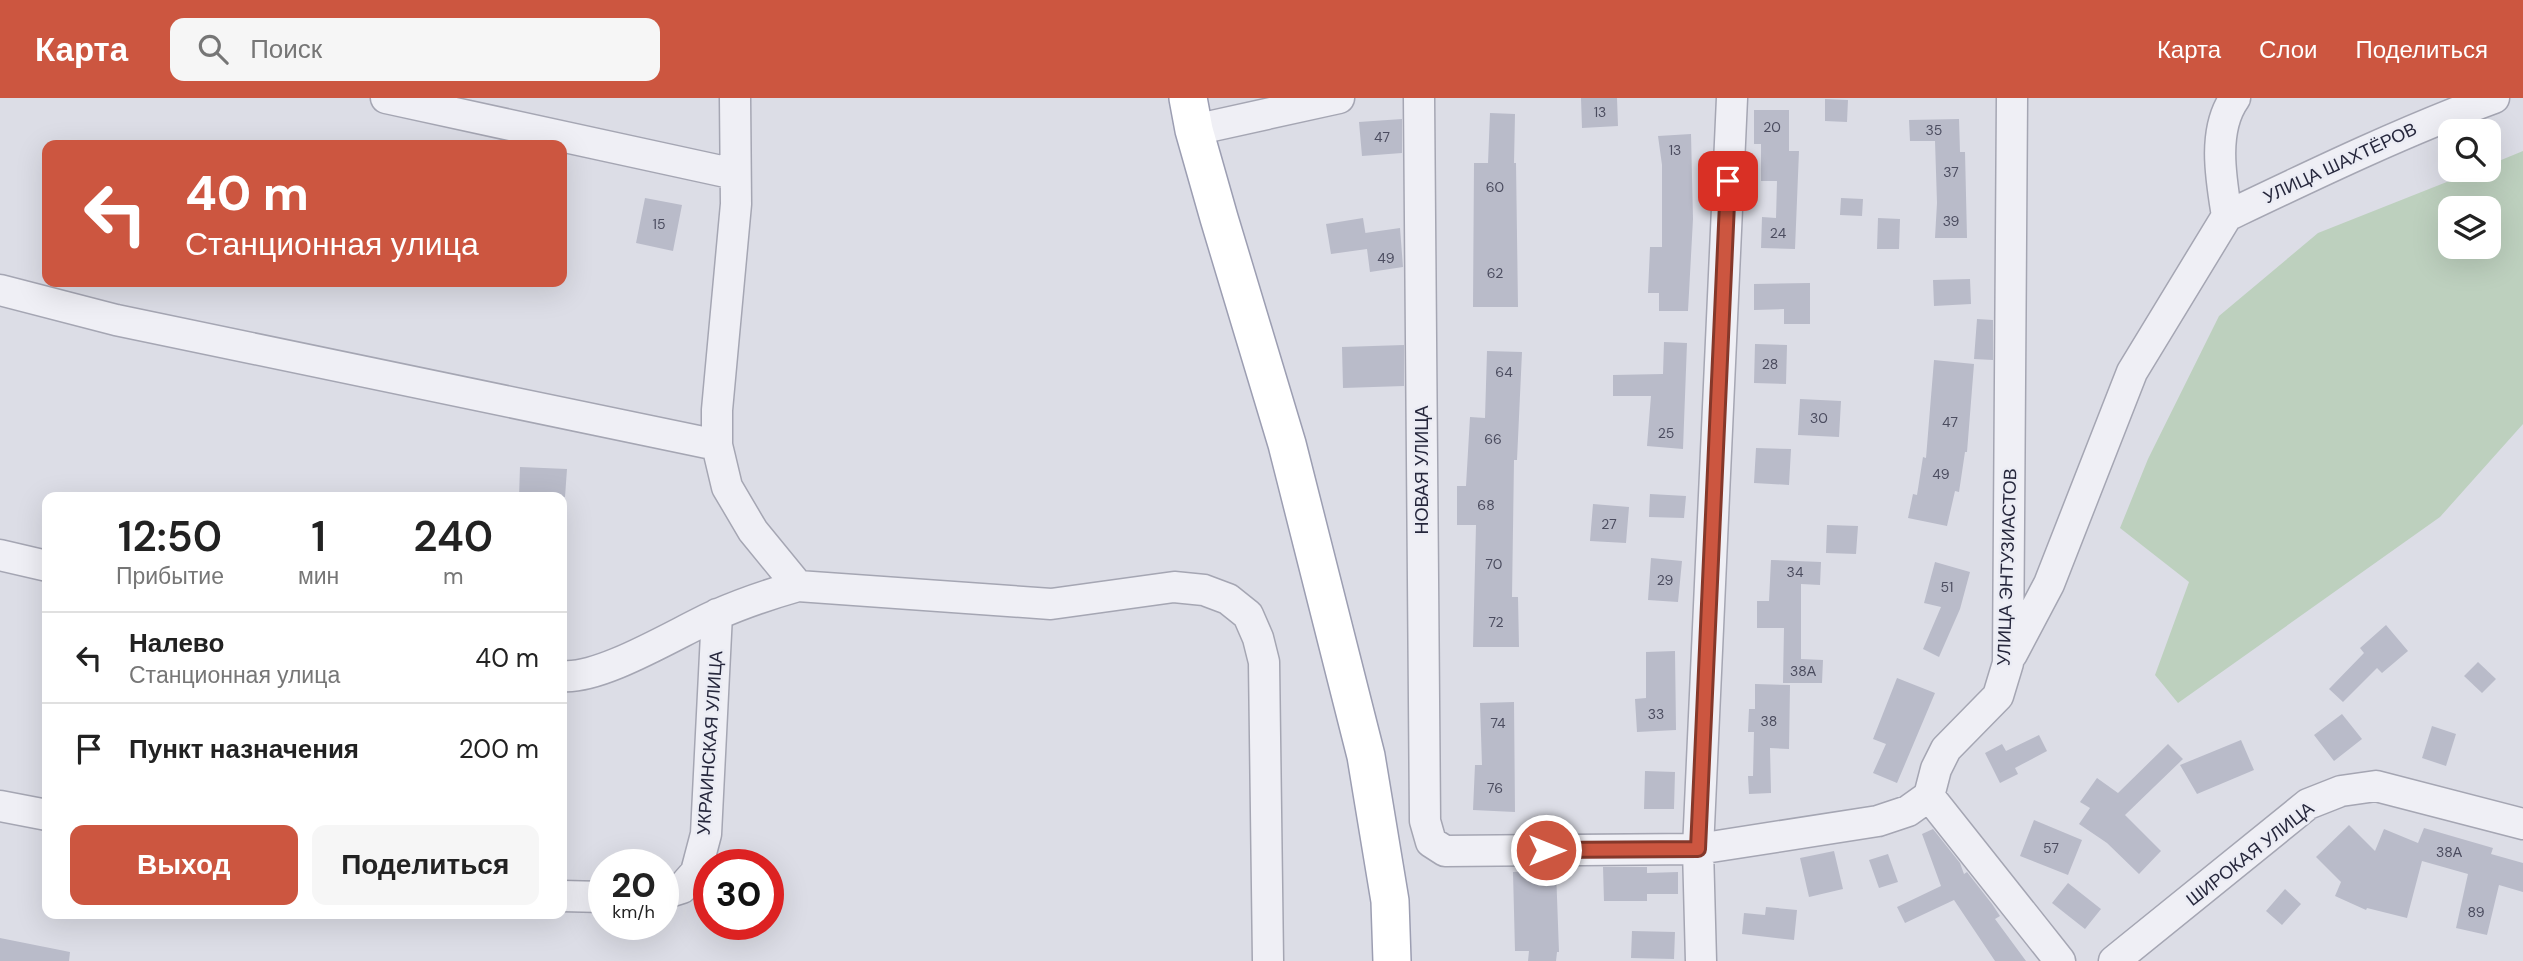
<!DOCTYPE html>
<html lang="ru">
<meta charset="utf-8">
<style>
:root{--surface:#fff;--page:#f6f6f6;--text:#222;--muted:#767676;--line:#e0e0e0;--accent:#cc5640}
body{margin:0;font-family:"DM Sans",sans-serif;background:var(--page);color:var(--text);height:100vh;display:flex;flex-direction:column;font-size:26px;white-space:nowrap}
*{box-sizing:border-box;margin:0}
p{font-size:23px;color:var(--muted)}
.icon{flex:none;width:38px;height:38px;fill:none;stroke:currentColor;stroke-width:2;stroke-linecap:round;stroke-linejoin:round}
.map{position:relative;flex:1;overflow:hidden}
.panel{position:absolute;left:42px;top:394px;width:525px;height:427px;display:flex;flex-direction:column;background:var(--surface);border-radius:14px;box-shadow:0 7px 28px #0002}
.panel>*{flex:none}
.hud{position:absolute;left:42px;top:42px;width:525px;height:147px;border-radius:14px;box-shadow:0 7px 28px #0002;background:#cc5640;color:#fff;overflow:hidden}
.fabs{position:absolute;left:2438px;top:21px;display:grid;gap:14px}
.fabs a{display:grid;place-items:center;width:63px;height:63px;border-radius:14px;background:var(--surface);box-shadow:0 7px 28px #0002;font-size:35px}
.speed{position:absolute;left:588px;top:751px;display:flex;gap:14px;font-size:35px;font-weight:700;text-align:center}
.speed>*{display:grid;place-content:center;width:91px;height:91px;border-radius:50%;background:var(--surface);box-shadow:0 7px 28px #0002;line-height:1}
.speed small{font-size:18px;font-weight:400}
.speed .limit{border:10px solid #d22;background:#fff;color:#111}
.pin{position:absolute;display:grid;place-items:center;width:60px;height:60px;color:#fff;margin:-30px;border-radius:14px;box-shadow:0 4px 10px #0006}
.me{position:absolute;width:77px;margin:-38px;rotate:90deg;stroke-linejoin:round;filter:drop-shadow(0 0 5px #0008)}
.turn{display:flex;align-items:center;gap:24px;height:147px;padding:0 28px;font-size:32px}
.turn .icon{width:91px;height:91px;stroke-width:2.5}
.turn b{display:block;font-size:49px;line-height:60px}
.eta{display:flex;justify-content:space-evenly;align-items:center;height:119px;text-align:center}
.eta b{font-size:42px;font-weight:600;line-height:49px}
.button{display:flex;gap:14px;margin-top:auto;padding:14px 28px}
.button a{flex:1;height:80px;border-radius:14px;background:var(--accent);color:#fff;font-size:28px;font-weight:600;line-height:80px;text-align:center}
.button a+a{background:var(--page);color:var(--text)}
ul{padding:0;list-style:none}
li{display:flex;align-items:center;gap:21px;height:91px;padding:0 28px;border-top:2px solid var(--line)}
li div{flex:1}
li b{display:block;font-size:26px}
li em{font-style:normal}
header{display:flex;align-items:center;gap:42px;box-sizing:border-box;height:98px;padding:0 35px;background:var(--accent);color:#fff}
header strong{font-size:33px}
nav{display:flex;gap:38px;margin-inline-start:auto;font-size:24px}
.search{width:490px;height:63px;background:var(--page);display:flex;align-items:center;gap:18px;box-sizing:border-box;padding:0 24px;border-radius:14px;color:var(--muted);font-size:26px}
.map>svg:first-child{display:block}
.green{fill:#bdd0be;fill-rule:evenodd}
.building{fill:#b9bbc9}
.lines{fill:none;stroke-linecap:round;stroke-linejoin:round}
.minor-casing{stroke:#a5a6b3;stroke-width:33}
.major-casing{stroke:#9c9eb2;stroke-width:40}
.minor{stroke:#efeff5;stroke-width:30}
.major{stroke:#fff;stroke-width:37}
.route-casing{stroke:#85382a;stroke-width:18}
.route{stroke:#cc5640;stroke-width:12}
.labels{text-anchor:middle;stroke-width:5;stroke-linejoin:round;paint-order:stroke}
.number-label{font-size:14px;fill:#4b4c5f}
.street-label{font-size:18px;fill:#26273c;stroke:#ebecf4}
</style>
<header>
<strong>Карта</strong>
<div class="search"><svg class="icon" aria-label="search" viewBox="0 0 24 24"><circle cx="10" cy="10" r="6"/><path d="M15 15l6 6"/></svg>Поиск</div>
<nav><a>Карта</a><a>Слои</a><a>Поделиться</a></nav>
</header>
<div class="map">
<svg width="2523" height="863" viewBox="0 0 2523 863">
<rect width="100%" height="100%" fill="#dcdde6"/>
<path class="green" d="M 2523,53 L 2523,326 L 2440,419 L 2178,605 L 2155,577 L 2189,484 L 2120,430 L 2148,361 L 2219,218 L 2318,135 L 2477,72 L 2488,72 L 2489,67 ZM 2450,110 L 2488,110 L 2488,149 L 2450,149 Z"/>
<path class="building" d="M 1581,0 L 1617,0 L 1618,28 L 1582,30 Z
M 1825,1 L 1848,2 L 1847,24 L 1825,23 Z
M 1754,12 L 1789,12 L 1789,53 L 1799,53 L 1795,151 L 1761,150 L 1762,119 L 1776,120 L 1777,83 L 1761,83 L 1761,46 L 1754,46 Z
M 1490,15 L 1515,16 L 1514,65 L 1516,65 L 1518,209 L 1473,209 L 1474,65 L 1488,65 Z
M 1402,21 L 1402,55 L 1362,58 L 1359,24 Z
M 1959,21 L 1960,54 L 1965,54 L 1967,140 L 1935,140 L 1937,105 L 1935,43 L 1910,43 L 1909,22 Z
M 1691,36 L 1693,121 L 1688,213 L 1659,213 L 1659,195 L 1648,195 L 1650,149 L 1662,149 L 1662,67 L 1658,38 Z
M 645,100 L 682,107 L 673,153 L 636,145 Z
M 1841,100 L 1863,101 L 1862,118 L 1840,117 Z
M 1363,120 L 1367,145 L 1365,135 L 1400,130 L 1403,169 L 1370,174 L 1367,151 L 1331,156 L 1326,126 Z
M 1878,120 L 1900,121 L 1899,151 L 1877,151 Z
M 1970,181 L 1971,206 L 1934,208 L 1933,182 Z
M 1810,185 L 1810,226 L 1784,226 L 1784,211 L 1754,212 L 1754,186 Z
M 1977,221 L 1993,222 L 1993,262 L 1974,261 Z
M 1664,244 L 1687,245 L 1683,351 L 1647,348 L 1651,298 L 1613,298 L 1613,277 L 1663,276 Z
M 1755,246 L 1787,247 L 1786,286 L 1754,285 Z
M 1404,247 L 1404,288 L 1343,290 L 1342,249 Z
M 1487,253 L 1522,254 L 1517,362 L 1514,362 L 1512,499 L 1518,499 L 1519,549 L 1473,549 L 1476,427 L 1457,427 L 1457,388 L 1466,388 L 1470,319 L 1485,320 Z
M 1934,262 L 1974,266 L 1967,354 L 1965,354 L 1959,394 L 1955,393 L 1947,428 L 1908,420 L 1913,396 L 1917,397 L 1923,359 L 1926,360 Z
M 1800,301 L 1841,303 L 1839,339 L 1798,337 Z
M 1756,350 L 1791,351 L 1789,387 L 1754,385 Z
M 520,369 L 567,371 L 565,399 L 519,399 Z
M 1650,396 L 1686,398 L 1684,420 L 1649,419 Z
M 1593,406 L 1629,409 L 1626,445 L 1590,443 Z
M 1827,427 L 1858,428 L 1856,456 L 1826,455 Z
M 1651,460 L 1682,463 L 1678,504 L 1648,502 Z
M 1771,462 L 1821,464 L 1820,487 L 1801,486 L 1801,561 L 1823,562 L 1822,585 L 1783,585 L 1784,530 L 1757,530 L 1757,503 L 1769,503 Z
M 1935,464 L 1970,474 L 1960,511 L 1939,559 L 1923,551 L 1941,509 L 1924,505 Z
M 2386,527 L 2408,553 L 2382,575 L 2377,570 L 2343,604 L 2329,591 L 2364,555 L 2360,550 Z
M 1675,553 L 1676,632 L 1637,634 L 1635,601 L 1646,600 L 1646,554 Z
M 2478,564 L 2496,581 L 2482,595 L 2464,578 Z
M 1897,580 L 1935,595 L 1897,685 L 1873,675 L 1886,646 L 1873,641 Z
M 1755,586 L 1790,587 L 1789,651 L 1770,650 L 1771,695 L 1749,696 L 1748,678 L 1753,678 L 1754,634 L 1748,634 L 1749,611 L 1755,611 Z
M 1514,604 L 1515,714 L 1473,712 L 1475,667 L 1482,667 L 1480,605 Z
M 2342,616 L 2362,641 L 2334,663 L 2314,637 Z
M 2432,628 L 2456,636 L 2446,668 L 2422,660 Z
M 2039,637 L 2047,653 L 2015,670 L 2018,676 L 2000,685 L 1985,655 L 2002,646 L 2006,653 Z
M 2241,642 L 2254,672 L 2197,696 L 2180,667 Z
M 2168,646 L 2183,661 L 2125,717 L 2161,753 L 2139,776 L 2107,745 L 2079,726 L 2090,710 L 2080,704 L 2097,680 L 2118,695 Z
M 1645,673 L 1675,674 L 1674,711 L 1644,711 Z
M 2034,722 L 2082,742 L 2068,777 L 2020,758 Z
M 2349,727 L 2375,753 L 2384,731 L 2418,745 L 2424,730 L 2493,750 L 2491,756 L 2523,765 L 2523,794 L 2499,787 L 2487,837 L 2456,830 L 2468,776 L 2422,763 L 2407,820 L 2367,810 L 2366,812 L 2335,798 L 2341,784 L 2316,759 Z
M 1933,731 L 1960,765 L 1964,776 L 1967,774 L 1992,806 L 2000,818 L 1995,821 L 2026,863 L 1995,863 L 1954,802 L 1905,825 L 1897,809 L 1941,788 L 1922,736 Z
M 1834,753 L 1843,791 L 1809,799 L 1800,760 Z
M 1888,756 L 1898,784 L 1879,790 L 1869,762 Z
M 1603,769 L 1647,769 L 1647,775 L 1678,774 L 1678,796 L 1647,796 L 1647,803 L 1604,803 Z
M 1556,772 L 1559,854 L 1557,854 L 1556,863 L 1528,863 L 1529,853 L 1515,853 L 1513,774 Z
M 2068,785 L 2101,811 L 2085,831 L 2052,805 Z
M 2285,791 L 2301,806 L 2282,827 L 2266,813 Z
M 1766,809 L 1797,812 L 1794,842 L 1742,836 L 1744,815 L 1765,817 Z
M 1632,833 L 1675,834 L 1674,861 L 1631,860 Z
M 0,840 L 70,854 L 69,863 L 0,863 Z"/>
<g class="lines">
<defs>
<path id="minor" d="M 386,0 L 735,76
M 735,0 L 736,106 L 717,312 L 717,347 L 727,389 L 753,433 L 798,488
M 1419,0 L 1425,723 L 1431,744 L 1445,753 L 1698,751 L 1878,723 L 1908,713 L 1929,698 L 1936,671 L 1946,651 L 1998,598 L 2008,565 L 2012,0
M 1194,32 L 1339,0
M 2227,118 C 2315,76 2402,34 2494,0
M 2227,118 C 2221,81 2212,32 2235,0
M 0,192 L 116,222 L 717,347
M 0,457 L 47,468
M 2012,556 L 2049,486 L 2132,274 L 2227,118
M 562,578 C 601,582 678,534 716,517 C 743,505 770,496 798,488 L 1051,506 L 1174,489 L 1204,492 L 1228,501 L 1248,517 L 1258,540 L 1264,564 L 1268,863
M 1929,698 L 2060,863
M 0,708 L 47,717
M 663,796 L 682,790 L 696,774 L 706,736 L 717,516
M 562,798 L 604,799
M 1701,863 L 1698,751 L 1732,0
M 2114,863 L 2308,706 L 2341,693 L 2376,688 L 2523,726"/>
<path id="major" d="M 1188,0 L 1194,32 L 1219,120 L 1287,346 L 1366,658 L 1390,803 L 1392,863"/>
</defs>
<use href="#minor" class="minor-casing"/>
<use href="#major" class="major-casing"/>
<use href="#minor" class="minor"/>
<use href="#major" class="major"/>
</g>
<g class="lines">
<defs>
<path id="route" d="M 1546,752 L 1698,751 L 1728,83"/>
</defs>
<use href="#route" class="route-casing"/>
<use href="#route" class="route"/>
</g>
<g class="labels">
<g class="number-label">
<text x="1600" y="19">13</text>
<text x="1772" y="34">20</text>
<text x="1934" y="37">35</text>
<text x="1382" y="44">47</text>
<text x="1675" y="57">13</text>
<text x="1951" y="79">37</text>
<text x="1495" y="94">60</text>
<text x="1951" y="128">39</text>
<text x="659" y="131">15</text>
<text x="1778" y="140">24</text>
<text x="1386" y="165">49</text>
<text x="1495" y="180">62</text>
<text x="1770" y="271">28</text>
<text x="1504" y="279">64</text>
<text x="1819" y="325">30</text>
<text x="1950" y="329">47</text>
<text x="1666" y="340">25</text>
<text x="1493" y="346">66</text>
<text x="1941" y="381">49</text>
<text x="1486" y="412">68</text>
<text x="1609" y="431">27</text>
<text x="1494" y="471">70</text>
<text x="1795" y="479">34</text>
<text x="1665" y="487">29</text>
<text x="1947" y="494">51</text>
<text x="1496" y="529">72</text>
<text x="1803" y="578">38А</text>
<text x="1656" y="621">33</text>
<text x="1769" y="628">38</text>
<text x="1498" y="630">74</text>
<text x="1495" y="695">76</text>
<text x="2051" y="755">57</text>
<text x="2449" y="759">38А</text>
<text x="2476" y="819">89</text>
</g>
<g class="street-label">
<text transform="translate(2340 65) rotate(-25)" y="6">УЛИЦА ШАХТЁРОВ</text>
<text transform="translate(1422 372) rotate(-90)" y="6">НОВАЯ УЛИЦА</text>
<text transform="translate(2007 469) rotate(-88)" y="6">УЛИЦА ЭНТУЗИАСТОВ</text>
<text transform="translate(710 645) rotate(-86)" y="6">УКРАИНСКАЯ УЛИЦА</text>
<text transform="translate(2250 756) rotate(-38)" y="6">ШИРОКАЯ УЛИЦА</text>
</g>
</g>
</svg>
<div class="fabs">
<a><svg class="icon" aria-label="search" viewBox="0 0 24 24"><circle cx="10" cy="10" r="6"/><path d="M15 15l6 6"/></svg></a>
<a><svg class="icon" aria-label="layers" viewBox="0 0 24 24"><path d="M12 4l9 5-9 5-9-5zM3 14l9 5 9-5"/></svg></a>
</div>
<div class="speed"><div>20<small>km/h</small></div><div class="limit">30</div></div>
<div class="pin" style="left:1728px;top:83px;background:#d93025"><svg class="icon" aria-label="arrive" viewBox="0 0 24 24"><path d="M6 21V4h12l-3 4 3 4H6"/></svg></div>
<svg class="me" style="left:1546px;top:752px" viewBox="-20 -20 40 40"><circle r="17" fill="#cc5640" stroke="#fff" stroke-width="3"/><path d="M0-11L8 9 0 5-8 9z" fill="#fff"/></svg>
<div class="hud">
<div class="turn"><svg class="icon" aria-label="left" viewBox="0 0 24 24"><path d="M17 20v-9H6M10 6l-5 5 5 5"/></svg><div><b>40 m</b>Станционная улица</div></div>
</div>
<section class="panel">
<div class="eta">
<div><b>12:50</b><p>Прибытие</p></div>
<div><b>1</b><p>мин</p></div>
<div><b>240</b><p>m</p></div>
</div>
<ul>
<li><svg class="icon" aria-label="left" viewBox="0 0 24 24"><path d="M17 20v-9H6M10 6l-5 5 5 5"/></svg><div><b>Налево</b><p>Станционная улица</p></div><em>40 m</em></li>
<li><svg class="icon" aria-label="arrive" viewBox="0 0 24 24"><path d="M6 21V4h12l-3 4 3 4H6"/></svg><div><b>Пункт назначения</b></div><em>200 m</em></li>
</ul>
<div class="button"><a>Выход</a><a>Поделиться</a></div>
</section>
</div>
